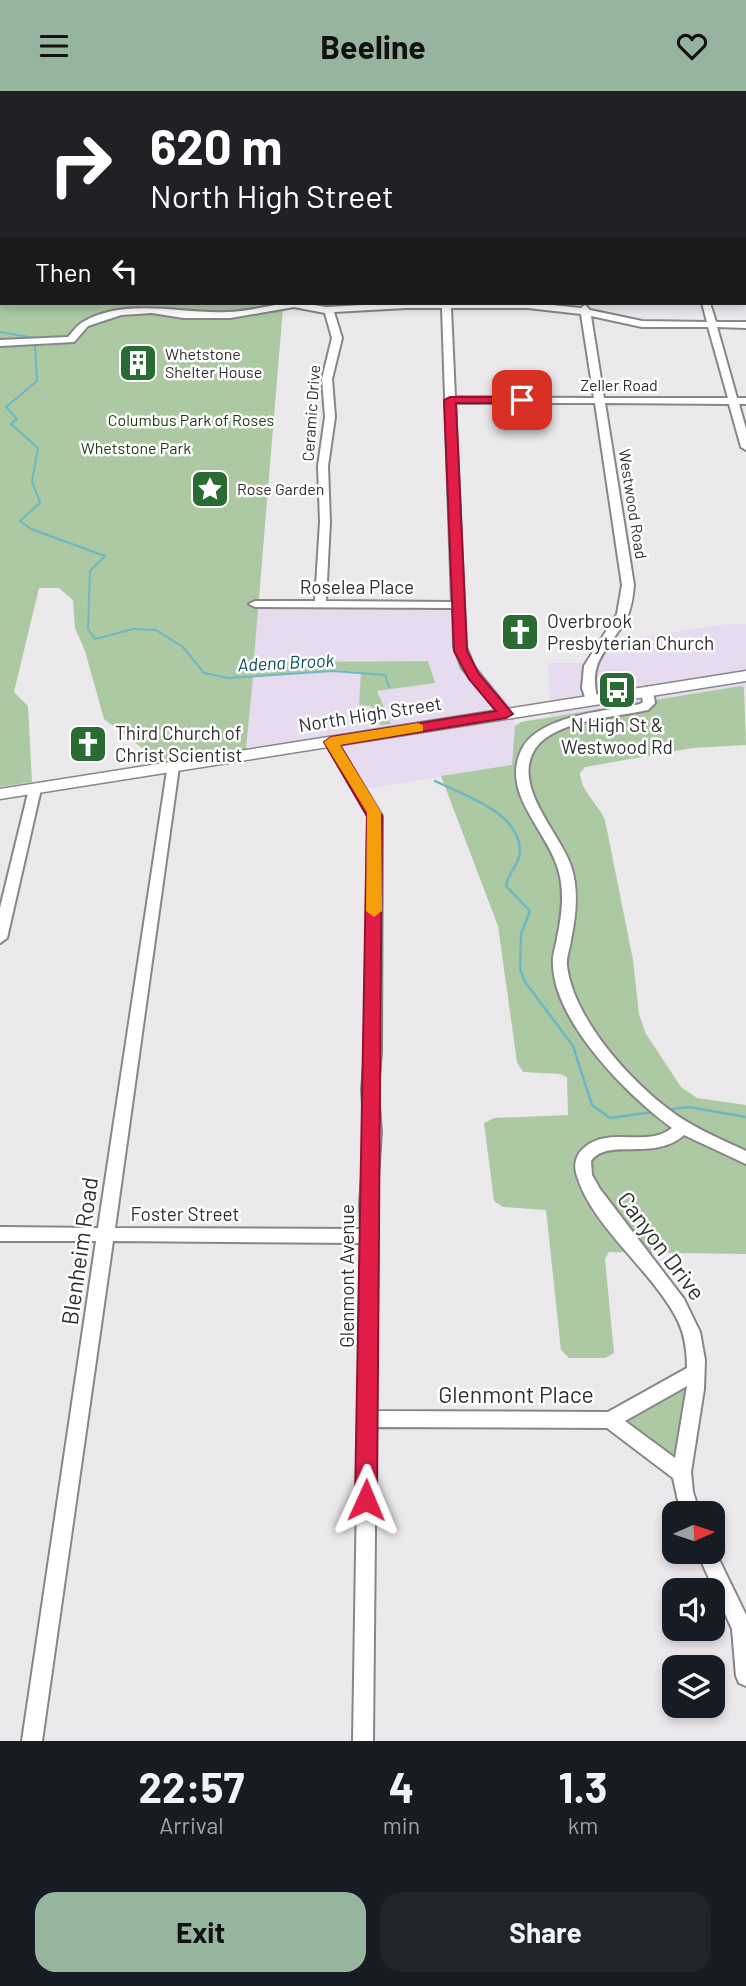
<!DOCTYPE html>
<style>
:root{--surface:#171b24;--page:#20242c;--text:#f1f3f6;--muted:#9ea1a6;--accent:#97b59e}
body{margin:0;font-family:Barlow,sans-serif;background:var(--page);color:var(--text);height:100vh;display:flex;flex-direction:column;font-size:26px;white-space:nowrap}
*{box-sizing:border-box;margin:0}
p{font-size:23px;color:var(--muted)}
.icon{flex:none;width:38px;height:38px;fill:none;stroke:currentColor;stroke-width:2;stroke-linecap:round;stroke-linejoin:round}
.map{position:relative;height:1650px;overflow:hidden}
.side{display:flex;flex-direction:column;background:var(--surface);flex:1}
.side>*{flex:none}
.banner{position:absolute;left:0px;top:0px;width:747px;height:214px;box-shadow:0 4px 10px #0003;background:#202124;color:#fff;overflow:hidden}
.needle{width:46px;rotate:87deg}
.fabs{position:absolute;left:662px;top:1410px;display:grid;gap:14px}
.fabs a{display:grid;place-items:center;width:63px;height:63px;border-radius:14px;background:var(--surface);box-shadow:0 4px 10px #0003;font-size:35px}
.pin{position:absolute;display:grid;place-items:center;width:60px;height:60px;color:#fff;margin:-30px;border-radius:14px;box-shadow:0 4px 10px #0006}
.me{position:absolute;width:77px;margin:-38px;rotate:1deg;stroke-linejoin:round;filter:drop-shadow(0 0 5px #0008)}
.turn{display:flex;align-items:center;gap:24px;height:147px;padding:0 35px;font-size:32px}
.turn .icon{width:91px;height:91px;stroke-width:2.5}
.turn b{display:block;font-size:49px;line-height:60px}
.then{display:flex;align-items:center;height:66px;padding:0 35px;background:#0003;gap:14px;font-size:26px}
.eta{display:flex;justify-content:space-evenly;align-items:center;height:119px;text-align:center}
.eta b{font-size:42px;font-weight:700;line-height:49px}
.cta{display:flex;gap:14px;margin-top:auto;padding:14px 35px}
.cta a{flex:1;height:80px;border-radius:21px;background:var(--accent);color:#111;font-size:28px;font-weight:700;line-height:80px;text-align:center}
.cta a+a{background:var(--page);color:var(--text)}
header{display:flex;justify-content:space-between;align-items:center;height:91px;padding:0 35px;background:var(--accent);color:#111;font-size:32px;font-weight:700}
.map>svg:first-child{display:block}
.commercial{fill:#e7dbef}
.green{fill:#acc9a4}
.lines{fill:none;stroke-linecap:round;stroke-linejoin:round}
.stream-far1{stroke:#6db8c2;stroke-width:2}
.stream{stroke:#6db8c2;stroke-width:2.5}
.minor-casing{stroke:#888688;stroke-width:4}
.major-casing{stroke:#888688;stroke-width:3}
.highway-casing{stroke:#888688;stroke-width:3}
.minor{fill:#fff;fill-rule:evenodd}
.major{fill:#fff;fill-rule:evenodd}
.highway{fill:#fff;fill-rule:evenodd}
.route{fill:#e11d48;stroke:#92132f;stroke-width:2}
.slow{fill:#f59e0b}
.labels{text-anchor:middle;stroke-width:5;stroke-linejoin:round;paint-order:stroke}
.far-poi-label{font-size:16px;fill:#313031;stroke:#fff;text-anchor:start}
.far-street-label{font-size:16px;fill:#313031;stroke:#fff}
.far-park-label{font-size:16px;fill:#193d0e;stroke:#fff}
.far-water-label{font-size:18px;font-style:italic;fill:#084f56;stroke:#fff}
.street-label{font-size:19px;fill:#313031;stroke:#fff}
.poi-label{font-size:19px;fill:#313031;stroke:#fff;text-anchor:start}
.near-street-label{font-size:23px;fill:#313031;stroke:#fff}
</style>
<header><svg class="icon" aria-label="menu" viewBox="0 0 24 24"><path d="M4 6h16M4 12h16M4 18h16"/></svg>Beeline<svg class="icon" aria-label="heart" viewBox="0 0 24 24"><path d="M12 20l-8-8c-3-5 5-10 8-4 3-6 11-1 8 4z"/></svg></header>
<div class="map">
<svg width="746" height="1650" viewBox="0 0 746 1650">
<rect width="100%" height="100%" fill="#ebe9ec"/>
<path class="commercial" d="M 258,514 L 466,515 L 469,558 L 476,574 L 512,615 L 515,635 L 512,674 L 360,699 L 332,652 L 250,665 L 246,658 L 252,586 L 331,579 L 361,581 L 380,634 L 390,632 L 377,600 L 434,592 L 427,570 L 302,571 L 254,568 Z
M 728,533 L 746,533 L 746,605 L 744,596 L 740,595 L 551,626 L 548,572 L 592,572 L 606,551 Z"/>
<path class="green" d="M 0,124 L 2,212 L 379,212 L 283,217 L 254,567 L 302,571 L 428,570 L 435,592 L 377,600 L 391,633 L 380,634 L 371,615 L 359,614 L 361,581 L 331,579 L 253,586 L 246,658 L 153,673 L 145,659 L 104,628 L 85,560 L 75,537 L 73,509 L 59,497 L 39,497 L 14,601 L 28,615 L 32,691 L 0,696 Z
M 740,595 L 744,596 L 746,654 L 693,657 L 585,676 L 580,682 C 581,701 598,712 605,729 L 633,869 L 639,923 L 646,943 L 681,996 L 697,1007 L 746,1014 L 746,1163 L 609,1161 L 605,1168 L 614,1262 L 605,1267 L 569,1267 L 561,1259 L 546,1119 L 503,1116 L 494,1110 L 484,1032 L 494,1027 L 568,1024 L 567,986 L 560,983 L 523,981 L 517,971 L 498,835 L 441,685 L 512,674 L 515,635 L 521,631 Z
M 694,1282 L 681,1382 L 626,1339 L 623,1320 Z"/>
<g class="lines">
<path class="stream-far1" d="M 0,214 L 2,212
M 0,241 L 35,247
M 35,255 L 37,290 L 6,316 L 17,328 L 11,333 L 38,357 L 32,390 L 40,412 L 20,430 L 31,438 L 105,465 L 90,480 L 88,538 L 95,548 L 133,538 L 156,539 L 183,556 L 204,582 L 228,587 L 333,580 L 385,584 L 389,596"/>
<path class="stream" d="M 435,690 C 463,704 520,721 520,760 C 520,773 508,782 506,795 L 530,820 L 521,843 L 520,878 L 525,891 L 573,955 L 592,1014 L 610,1027 L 653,1021
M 666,1019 L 689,1016 L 746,1026"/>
<defs>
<path id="minor" d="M 41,0 L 49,0 L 41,2 Z
M 84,0 L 100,0 L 82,2 Z
M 177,0 L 185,0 L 177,2 Z
M 290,0 L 298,0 L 299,2 L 292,2 Z
M 465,0 L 473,0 L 473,2 L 465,2 Z
M 543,0 L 553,0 L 542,2 Z
M 734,0 L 746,0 L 746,3 L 734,2 Z
M 286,212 L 302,212 L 326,216 L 399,212 L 533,212 L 581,217 L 585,214 L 590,219 L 642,230 L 707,231 L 702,212 L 710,212 L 716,231 L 746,231 L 746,237 L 717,236 L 737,307 L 746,307 L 746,313 L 739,313 L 746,338 L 746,359 L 741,356 L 729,313 L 605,312 L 634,494 C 633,504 632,516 627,526 C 611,558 586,568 598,609 L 596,612 L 588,612 L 586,609 L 582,597 L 584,575 L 617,523 L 622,494 L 595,312 L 455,312 L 466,556 L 474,576 L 512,623 L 506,627 L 502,626 L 462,577 L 454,556 L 453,517 L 255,516 L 249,513 L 255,510 L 315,510 L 320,431 L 318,375 L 325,326 L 322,288 L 332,247 L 325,222 L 294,216 L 230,227 L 184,227 L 152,222 L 121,224 L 88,235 L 74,251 L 0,255 L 0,249 L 68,246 C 73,241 77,234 83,231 C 125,206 181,223 227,221 C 246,221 267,215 286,212 ZM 406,217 L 442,217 L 452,511 L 326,510 L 330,431 L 328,375 L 335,326 L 332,288 L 342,247 L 334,221 ZM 451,217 L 528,217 L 581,223 L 594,307 L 455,306 ZM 591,225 L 642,236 L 708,236 L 728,307 L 604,307 Z
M 647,596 L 653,600 L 655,612 L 648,619 C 617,626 554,629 535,658 C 511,695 560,742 571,775 C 579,799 576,825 571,849 C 570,858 566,866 567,875 C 574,931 638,1000 684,1029 C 703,1041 725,1050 746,1060 L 746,1073 L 684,1044 C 654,1071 608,1046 591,1070 L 592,1084 L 600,1098 L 684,1208 L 700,1241 L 705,1269 L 704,1298 L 691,1381 L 693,1401 L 700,1423 L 681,1423 L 673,1387 L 607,1337 L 376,1336 L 373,1650 L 353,1650 L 361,1152 L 113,1150 L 42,1650 L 22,1650 L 96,1150 L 0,1150 L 0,1136 L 98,1137 L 168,673 L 173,672 L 179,676 L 115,1137 L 361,1138 L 360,1113 L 365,1042 L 362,999 L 365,961 L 368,725 L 325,651 L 331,647 L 337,651 L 382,725 L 381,961 L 378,999 L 381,1042 L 376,1113 L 378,1117 L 376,1320 L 608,1321 L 687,1277 C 687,1261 685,1244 678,1230 C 654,1181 592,1136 577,1085 C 573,1074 576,1063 585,1056 C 610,1035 647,1057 672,1037 C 628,1005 554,931 553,873 C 552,864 556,855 557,847 C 562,824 565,800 558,778 C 547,739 498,700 523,656 C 542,624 607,620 640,613 L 643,611 L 641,600 ZM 687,1295 L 675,1367 L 625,1330 Z
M 35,694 L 41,698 L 7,847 L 0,852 L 0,817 L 29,698 Z
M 712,1454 L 746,1524 L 746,1595 L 739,1592 L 736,1585 L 732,1538 L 697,1461 L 712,1461 Z"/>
<path id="major" d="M 2,63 L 2,69 L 0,70 L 0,64 Z
M 746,580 L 746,590 L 0,708 L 0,698 Z"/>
<path id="highway" d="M 2,90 L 2,98 L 0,99 L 0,91 Z"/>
</defs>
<use href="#minor" class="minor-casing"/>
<use href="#major" class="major-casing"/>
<use href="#highway" class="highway-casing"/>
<use href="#minor" class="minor"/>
<use href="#major" class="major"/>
<use href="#highway" class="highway"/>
</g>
<path class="route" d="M 450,306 L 522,306 L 527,309 L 522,312 L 456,312 L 467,560 L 479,583 L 513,623 L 506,627 L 340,654 L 382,725 L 377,1409 L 374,1416 L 366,1419 L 358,1416 L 355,1409 L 367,725 L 324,651 L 331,646 L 496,620 L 469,588 L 454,560 L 444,309 Z"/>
<path class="slow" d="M 418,632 L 423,634 L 423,640 L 340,654 L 381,721 L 382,820 L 374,826 L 366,820 L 367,721 L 324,651 L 331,646 Z"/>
<defs>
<symbol id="building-square" viewBox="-11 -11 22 22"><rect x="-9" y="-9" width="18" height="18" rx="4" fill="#2a6a33" stroke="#fff"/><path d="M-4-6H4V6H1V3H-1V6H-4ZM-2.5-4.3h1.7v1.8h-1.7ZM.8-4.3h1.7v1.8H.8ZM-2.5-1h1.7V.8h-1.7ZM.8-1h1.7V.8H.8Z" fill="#fff"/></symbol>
<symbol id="sight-square" viewBox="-11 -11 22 22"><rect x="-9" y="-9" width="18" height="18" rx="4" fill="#2a6a33" stroke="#fff"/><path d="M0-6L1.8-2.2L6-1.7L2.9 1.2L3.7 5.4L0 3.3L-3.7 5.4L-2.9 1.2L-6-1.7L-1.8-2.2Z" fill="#fff"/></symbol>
<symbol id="church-square" viewBox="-11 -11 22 22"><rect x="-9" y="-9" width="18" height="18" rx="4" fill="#2a6a33" stroke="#fff"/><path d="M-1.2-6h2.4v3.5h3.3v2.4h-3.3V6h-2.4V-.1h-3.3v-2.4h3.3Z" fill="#fff"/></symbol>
<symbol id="bus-square" viewBox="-11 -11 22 22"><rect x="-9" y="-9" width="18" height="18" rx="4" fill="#2a6a33" stroke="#fff"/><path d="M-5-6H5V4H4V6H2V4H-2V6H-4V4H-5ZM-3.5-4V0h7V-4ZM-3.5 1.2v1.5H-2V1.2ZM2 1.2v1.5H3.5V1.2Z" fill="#fff"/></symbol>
</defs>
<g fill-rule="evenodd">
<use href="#building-square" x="116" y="250" width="44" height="44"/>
<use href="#sight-square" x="188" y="376" width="44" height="44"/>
<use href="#church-square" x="498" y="519" width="44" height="44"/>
<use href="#bus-square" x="595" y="577" width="44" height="44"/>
<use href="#church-square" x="66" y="631" width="44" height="44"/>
</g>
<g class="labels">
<g class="far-poi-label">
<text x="165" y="269">Whetstone<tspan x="165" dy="18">Shelter House</tspan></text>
<text x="237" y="404">Rose Garden</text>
</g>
<g class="far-street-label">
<text x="619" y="300">Zeller Road</text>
<text transform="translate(311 322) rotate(-86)" y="6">Ceramic Drive</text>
<text transform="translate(633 413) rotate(81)" y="6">Westwood Road</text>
</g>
<g class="far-park-label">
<text x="191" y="335">Columbus Park of Roses</text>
<text x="136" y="363">Whetstone Park</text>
</g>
<g class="far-water-label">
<text transform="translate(286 572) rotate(-3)" y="6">Adena Brook</text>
</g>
<g class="street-label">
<text x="357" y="503">Roselea Place</text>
<text transform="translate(370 623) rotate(-9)" y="7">North High Street</text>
<text x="185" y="1130">Foster Street</text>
<text transform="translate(347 1185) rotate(-90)" y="7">Glenmont Avenue</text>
</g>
<g class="poi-label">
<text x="547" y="537">Overbrook<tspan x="547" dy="22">Presbyterian Church</tspan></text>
<text x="617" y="641" text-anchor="middle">N High St &amp;<tspan x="617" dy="22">Westwood Rd</tspan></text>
<text x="115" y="649">Third Church of<tspan x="115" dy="22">Christ Scientist</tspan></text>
</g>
<g class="near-street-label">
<text transform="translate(661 1155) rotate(53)" y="8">Canyon Drive</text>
<text transform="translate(80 1160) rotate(-82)" y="8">Blenheim Road</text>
<text x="516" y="1312">Glenmont Place</text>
</g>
</g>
</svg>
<div class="fabs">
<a><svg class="needle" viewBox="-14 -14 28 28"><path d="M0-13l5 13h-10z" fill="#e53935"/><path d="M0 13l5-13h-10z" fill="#9ea1a6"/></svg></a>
<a><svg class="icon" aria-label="sound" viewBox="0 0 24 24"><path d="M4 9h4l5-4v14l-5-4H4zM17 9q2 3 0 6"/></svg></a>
<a><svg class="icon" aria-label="layers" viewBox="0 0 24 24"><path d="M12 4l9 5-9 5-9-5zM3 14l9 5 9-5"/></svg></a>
</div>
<div class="pin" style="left:522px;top:309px;background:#d93025"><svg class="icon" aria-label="arrive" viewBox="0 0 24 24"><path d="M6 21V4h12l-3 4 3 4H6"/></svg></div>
<svg class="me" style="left:366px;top:1409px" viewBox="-20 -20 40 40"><path d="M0-17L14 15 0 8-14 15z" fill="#e11d48" stroke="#fff" stroke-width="4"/></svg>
<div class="banner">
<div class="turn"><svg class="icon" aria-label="right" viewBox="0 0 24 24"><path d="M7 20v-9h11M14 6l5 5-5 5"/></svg><div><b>620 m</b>North High Street</div></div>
<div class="then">Then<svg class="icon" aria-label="left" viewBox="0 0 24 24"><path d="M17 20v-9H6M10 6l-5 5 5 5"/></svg></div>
</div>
</div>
<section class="side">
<div class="eta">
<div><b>22:57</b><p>Arrival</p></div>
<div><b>4</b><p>min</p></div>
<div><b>1.3</b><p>km</p></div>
</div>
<div class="cta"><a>Exit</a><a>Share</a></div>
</section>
